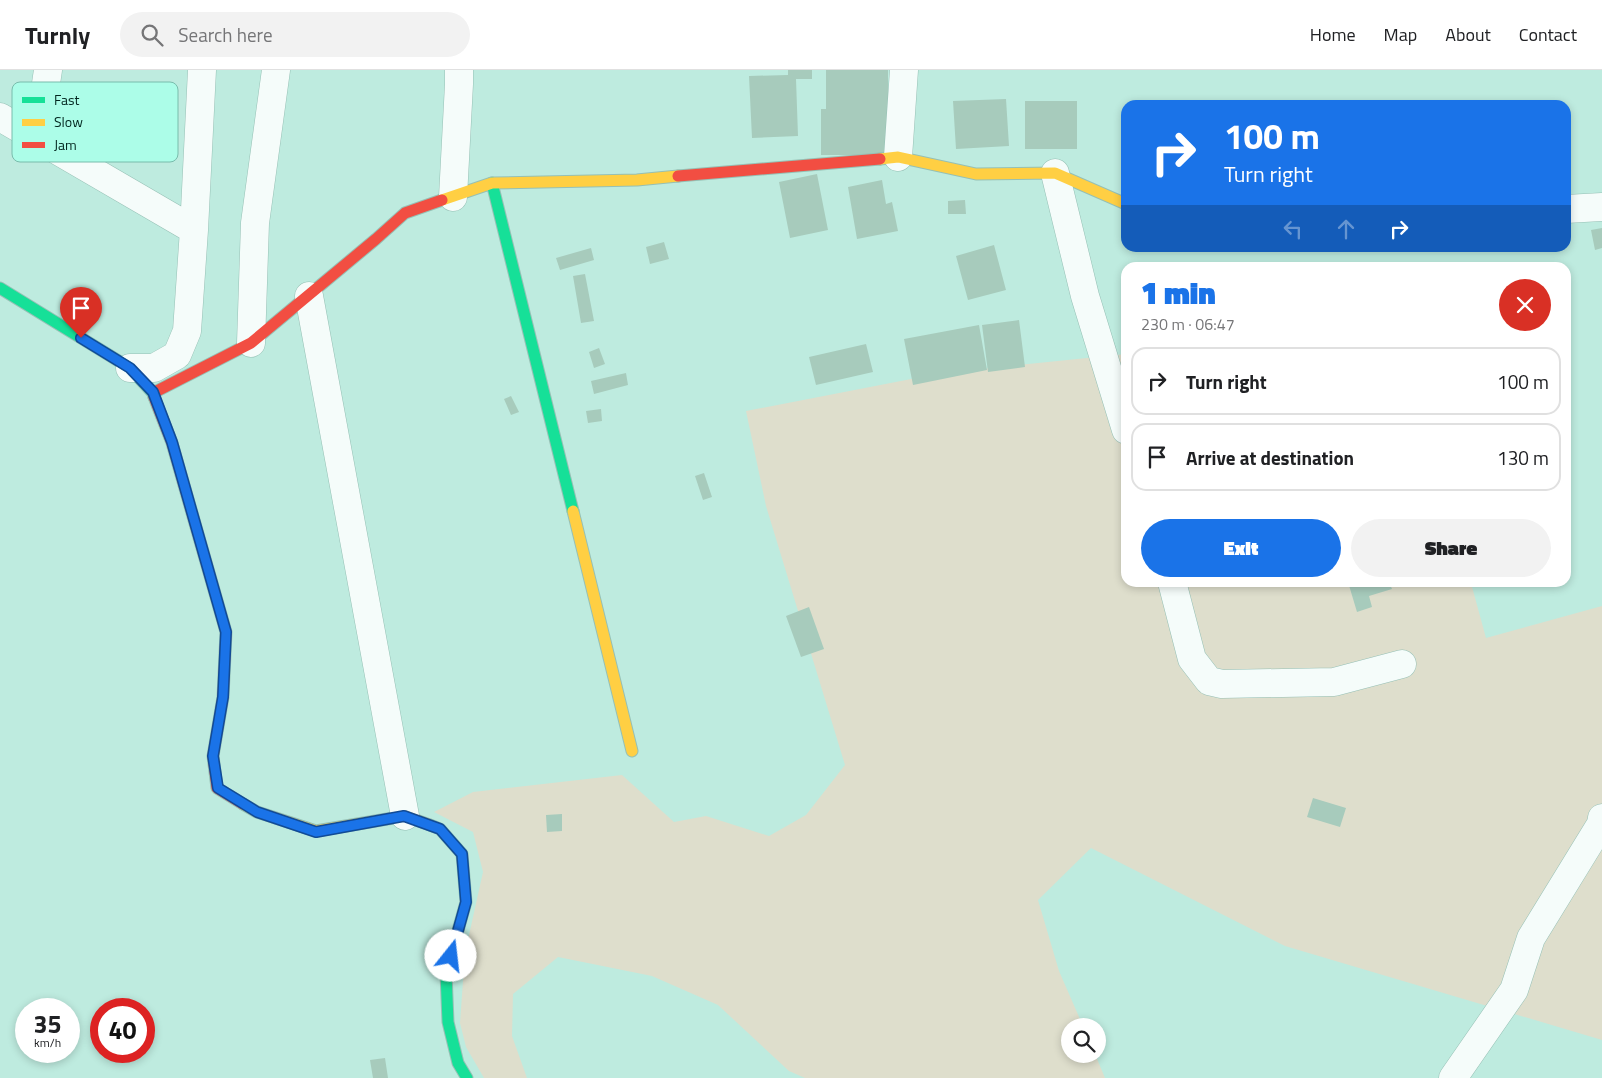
<!DOCTYPE html>
<meta charset="utf-8">
<style>
:root{--surface:#fff;--page:#f2f2f2;--text:#202124;--muted:#757577;--line:#e0e0e0;--accent:#1a73e8}
body{margin:0;font-family:"Titillium Web",sans-serif;background:var(--page);color:var(--text);height:100vh;display:flex;flex-direction:column;font-size:19px;white-space:nowrap}
*{box-sizing:border-box;margin:0}
p{font-size:16px;color:var(--muted)}
.icon{flex:none;width:28px;height:28px;fill:none;stroke:currentColor;stroke-width:2;stroke-linecap:round;stroke-linejoin:round}
.map{position:relative;flex:1;overflow:hidden}
.drawer{position:absolute;left:1121px;top:192px;width:450px;height:325px;display:flex;flex-direction:column;background:var(--surface);border-radius:15px;box-shadow:0 2px 8px #0003}
.drawer>*{flex:none}
.guide{position:absolute;left:1121px;top:30px;width:450px;height:152px;border-radius:15px;box-shadow:0 2px 8px #0003;background:#1a73e8;color:#fff;overflow:hidden}
.controls{position:absolute;left:1061px;top:948px;display:grid;gap:10px}
.controls a{display:grid;place-items:center;width:45px;height:45px;border-radius:50%;background:var(--surface);box-shadow:0 2px 8px #0003;font-size:25px}
.speed{position:absolute;left:15px;top:928px;display:flex;gap:10px;font-size:25px;font-weight:700;text-align:center}
.speed>*{display:grid;place-content:center;width:65px;height:65px;border-radius:50%;background:var(--surface);box-shadow:0 2px 8px #0003;line-height:1}
.speed small{font-size:12px;font-weight:400}
.speed .limit{border:8px solid #d22;background:#fff;color:#111}
.pin{position:absolute;display:grid;place-items:center;width:42px;height:42px;color:#fff;margin:-51px -21px;border-radius:50% 50% 50% 0;rotate:-45deg;box-shadow:0 0 5px #0007}
.pin .icon{rotate:45deg}
.me{position:absolute;width:55px;margin:-28px;rotate:16deg;stroke-linejoin:round;filter:drop-shadow(0 0 4px #0008)}
.turn{display:flex;align-items:center;gap:18px;height:105px;padding:0 20px;font-size:22px}
.turn .icon{width:65px;height:65px;stroke-width:2.5}
.turn b{display:block;font-size:35px;line-height:42px}
.lanes{display:flex;align-items:center;height:48px;padding:0 20px;background:#0003;justify-content:center;gap:25px;direction:ltr}
.lanes .off{opacity:.35}
.round{display:grid;place-items:center;flex:none;width:52px;height:52px;border-radius:26px;background:var(--page)}
.headline{display:flex;align-items:center;justify-content:space-between;height:85px;padding:0 20px}
h1{font-size:30px;font-weight:800;line-height:38px;color:var(--accent)}
.button{display:flex;gap:10px;margin-top:auto;padding:10px 20px}
.button a{flex:1;height:58px;border-radius:30px;background:var(--accent);color:#fff;font-size:20px;font-weight:800;line-height:58px;text-align:center}
.button a+a{background:var(--page);color:var(--text)}
ul{padding:0;list-style:none}
li{display:flex;align-items:center;gap:15px;height:68px;margin:0 10px 8px;padding:0 10px;border:2px solid var(--line);border-radius:15px}
li div{flex:1}
li b{display:block;font-size:19px}
li em{font-style:normal}
header{display:flex;align-items:center;gap:30px;box-sizing:border-box;height:70px;padding:0 25px;background:var(--surface);border-bottom:1px solid var(--line)}
header strong{font-size:24px}
nav{display:flex;gap:28px;margin-inline-start:auto;font-size:18px}
.search{width:350px;height:45px;background:var(--page);display:flex;align-items:center;gap:12px;box-sizing:border-box;padding:0 18px;border-radius:28px;color:var(--muted);font-size:19px}
.map>svg:first-child{display:block}
.green{fill:#dedecc}
.building{fill:#a7cbbc}
.lines{fill:none;stroke-linecap:round;stroke-linejoin:round}
.street-casing{stroke:#96c0b5;stroke-width:29}
.fast-casing{stroke:#96c0b5;stroke-width:13}
.slow-casing{stroke:#96c0b5;stroke-width:13}
.jam-casing{stroke:#96c0b5;stroke-width:13}
.street{stroke:#f5fcfa;stroke-width:28}
.fast{stroke:#16e098;stroke-width:11}
.slow{stroke:#ffcf43;stroke-width:11}
.jam{stroke:#f24e42;stroke-width:11}
.route-casing{stroke:#114b97;stroke-width:12}
.route{stroke:#1a73e8;stroke-width:9}
.key{fill:#acfde8;stroke:#79bcac;stroke-width:1}
.key-label{font-size:14px;fill:#02261f}
</style>
<header>
<strong>Turnly</strong>
<div class="search"><svg class="icon" aria-label="search" viewBox="0 0 24 24"><circle cx="10" cy="10" r="6"/><path d="M15 15l6 6"/></svg>Search here</div>
<nav><a>Home</a><a>Map</a><a>About</a><a>Contact</a></nav>
</header>
<div class="map">
<svg width="1602" height="1008" viewBox="0 0 1602 1008">
<rect width="100%" height="100%" fill="#beebdf"/>
<path class="green" d="M 1126,284 L 1126,512 L 1471,513 L 1486,568 L 1602,536 L 1602,970 L 1285,876 L 1091,778 L 1038,830 L 1059,901 L 1083,956 L 1070,956 L 1070,984 L 1095,984 L 1105,1008 L 805,1008 L 789,1001 L 718,935 L 652,906 L 558,887 L 513,924 L 512,966 L 527,1008 L 484,1008 L 466,977 L 460,953 L 465,883 L 483,802 L 473,762 L 434,742 L 473,722 L 622,705 L 674,752 L 706,746 L 769,766 L 806,745 L 845,695 L 766,436 L 746,341 L 942,303 Z"/>
<path class="building" d="M 788,0 L 812,0 L 812,9 L 796,9 L 798,66 L 752,68 L 749,6 L 788,5 Z
M 826,0 L 888,0 L 888,85 L 821,85 L 821,39 L 826,39 Z
M 1006,29 L 1009,76 L 956,79 L 953,31 Z
M 1025,31 L 1077,31 L 1077,79 L 1025,79 Z
M 817,104 L 828,160 L 790,168 L 779,112 Z
M 882,110 L 886,134 L 892,132 L 898,161 L 857,169 L 848,117 Z
M 965,130 L 966,144 L 948,144 L 948,131 Z
M 1602,158 L 1602,178 L 1595,180 L 1591,160 Z
M 664,172 L 669,189 L 650,194 L 646,177 Z
M 994,175 L 1006,220 L 968,230 L 956,186 Z
M 591,178 L 594,190 L 560,200 L 556,188 Z
M 585,204 L 594,251 L 581,253 L 573,206 Z
M 1019,250 L 1025,297 L 988,302 L 982,255 Z
M 979,255 L 987,300 L 913,315 L 904,269 Z
M 866,274 L 873,302 L 816,315 L 809,287 Z
M 599,278 L 605,294 L 594,298 L 589,282 Z
M 626,303 L 628,315 L 594,324 L 591,311 Z
M 511,326 L 519,342 L 511,345 L 504,329 Z
M 601,339 L 602,351 L 588,353 L 586,341 Z
M 704,403 L 712,427 L 703,430 L 695,406 Z
M 1348,512 L 1389,512 L 1392,519 L 1369,526 L 1372,537 L 1357,542 Z
M 809,537 L 824,579 L 801,587 L 786,546 Z
M 1313,728 L 1346,738 L 1340,757 L 1307,747 Z
M 562,744 L 562,761 L 547,762 L 546,745 Z
M 385,988 L 388,1008 L 373,1008 L 370,990 Z"/>
<g class="lines">
<defs>
<path id="street" d="M 0,47 L 194,160
M 38,68 L 48,0
M 898,87 L 904,0
M 1055,103 L 1085,226 L 1126,360
M 453,127 L 459,14 L 459,0
M 1566,139 L 1602,137
M 309,226 L 405,746
M 251,273 L 255,153 L 276,0
M 130,298 L 154,298 L 177,285 L 187,261 L 194,160 L 202,0
M 1172,512 L 1192,589 L 1209,611 L 1222,614 L 1334,612 L 1402,594
M 1453,1008 L 1514,920 L 1531,868 L 1601,754 L 1602,748"/>
<path id="fast" d="M 492,113 L 573,441
M 0,218 L 130,298 L 153,323 L 154,327
M 430,755 L 440,759 L 462,784 L 466,832 L 446,903 L 448,952 L 458,993 L 467,1008"/>
<path id="slow" d="M 880,89 L 898,87 L 976,104 L 1055,103 L 1126,134
M 442,130 L 492,113 L 637,110 L 678,106
M 573,441 L 632,681
M 243,734 L 257,742 L 316,761 L 405,746 L 430,755"/>
<path id="jam" d="M 678,106 L 880,89
M 153,323 L 251,273 L 376,169 L 405,143 L 442,130
M 154,327 L 172,373 L 226,562 L 223,627 L 213,686 L 217,718 L 243,734"/>
</defs>
<use href="#street" class="street-casing"/>
<use href="#fast" class="fast-casing"/>
<use href="#slow" class="slow-casing"/>
<use href="#jam" class="jam-casing"/>
<use href="#street" class="street"/>
<use href="#fast" class="fast"/>
<use href="#slow" class="slow"/>
<use href="#jam" class="jam"/>
</g>
<g class="lines">
<defs>
<path id="route" d="M 81,268 L 130,298 L 153,322 L 172,372 L 226,562 L 223,627 L 213,686 L 218,718 L 257,742 L 316,762 L 404,746 L 440,759 L 462,784 L 466,832 L 451,886"/>
</defs>
<use href="#route" class="route-casing"/>
<use href="#route" class="route"/>
</g>
<rect x="12" y="12" width="166" height="80" rx="8" class="key"/>
<rect x="22" y="27" width="23" height="6" fill="#16e098"/>
<rect x="22" y="49" width="23" height="7" fill="#ffcf43"/>
<rect x="22" y="72" width="23" height="6" fill="#f24e42"/>
<g class="key-label">
<text x="54" y="35">Fast</text>
<text x="54" y="57">Slow</text>
<text x="54" y="80">Jam</text>
</g>
</svg>
<div class="controls">
<a><svg class="icon" aria-label="search" viewBox="0 0 24 24"><circle cx="10" cy="10" r="6"/><path d="M15 15l6 6"/></svg></a>
</div>
<div class="speed"><div>35<small>km/h</small></div><div class="limit">40</div></div>
<div class="pin" style="left:81px;top:268px;background:#d93025"><svg class="icon" aria-label="arrive" viewBox="0 0 24 24"><path d="M6 21V4h12l-3 4 3 4H6"/></svg></div>
<svg class="me" style="left:451px;top:886px" viewBox="-20 -20 40 40"><circle r="19" fill="#fff"/><path d="M0-13L10 11 0 6-10 11z" fill="#1a73e8"/></svg>
<div class="guide">
<div class="turn"><svg class="icon" aria-label="right" viewBox="0 0 24 24"><path d="M7 20v-9h11M14 6l5 5-5 5"/></svg><div><b>100 m</b>Turn right</div></div>
<div class="lanes"><svg class="icon off" aria-label="left" viewBox="0 0 24 24"><path d="M17 20v-9H6M10 6l-5 5 5 5"/></svg><svg class="icon off" aria-label="ahead" viewBox="0 0 24 24"><path d="M12 20V5M6 11l6-6 6 6"/></svg><svg class="icon" aria-label="right" viewBox="0 0 24 24"><path d="M7 20v-9h11M14 6l5 5-5 5"/></svg></div>
</div>
<section class="drawer">
<div class="headline"><div><h1>1 min</h1><p>230 m · 06:47</p></div><a class="round" style="background:#d93025;color:#fff"><svg class="icon" aria-label="close" viewBox="0 0 24 24"><path d="M6 6l12 12M18 6L6 18"/></svg></a></div>
<ul>
<li><svg class="icon" aria-label="right" viewBox="0 0 24 24"><path d="M7 20v-9h11M14 6l5 5-5 5"/></svg><div><b>Turn right</b></div><em>100 m</em></li>
<li><svg class="icon" aria-label="arrive" viewBox="0 0 24 24"><path d="M6 21V4h12l-3 4 3 4H6"/></svg><div><b>Arrive at destination</b></div><em>130 m</em></li>
</ul>
<div class="button"><a>Exit</a><a>Share</a></div>
</section>
</div>
